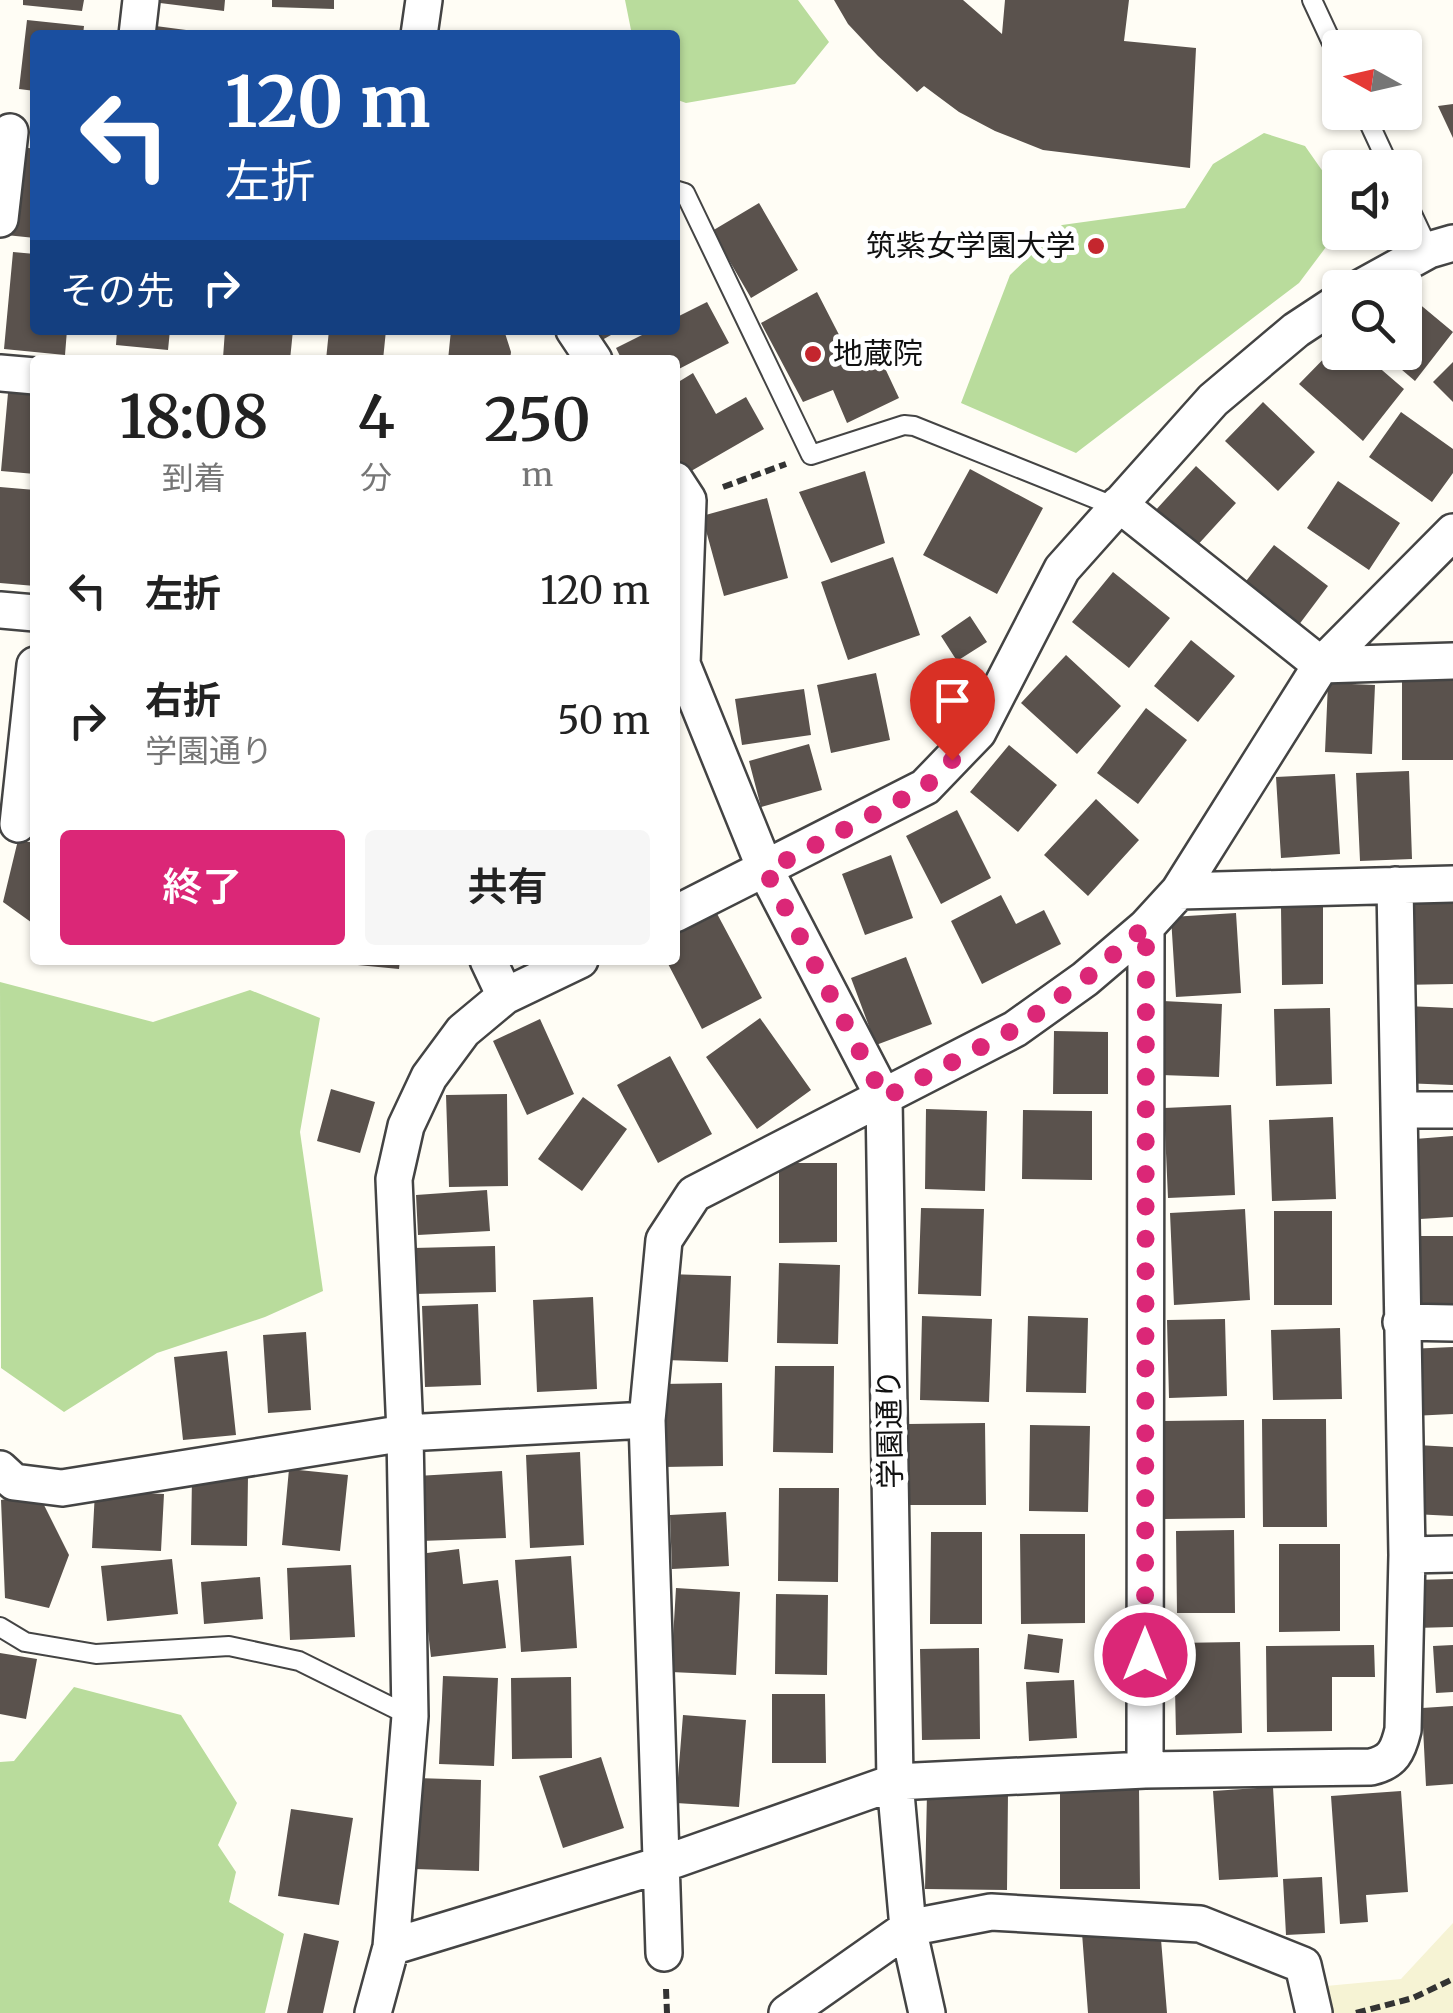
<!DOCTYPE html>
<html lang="ja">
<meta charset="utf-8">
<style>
:root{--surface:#fff;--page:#f6f6f6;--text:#222;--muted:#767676;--accent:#db2777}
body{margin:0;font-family:Merriweather,"Noto Sans JP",serif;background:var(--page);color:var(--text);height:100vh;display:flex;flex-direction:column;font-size:38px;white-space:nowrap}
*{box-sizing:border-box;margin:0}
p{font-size:32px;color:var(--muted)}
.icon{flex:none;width:55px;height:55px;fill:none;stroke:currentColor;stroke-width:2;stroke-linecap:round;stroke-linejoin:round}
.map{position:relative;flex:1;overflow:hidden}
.sheet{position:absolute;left:30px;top:355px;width:650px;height:610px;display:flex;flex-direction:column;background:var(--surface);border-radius:10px;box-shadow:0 2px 8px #0004}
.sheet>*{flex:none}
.guide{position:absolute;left:30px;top:30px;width:650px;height:305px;border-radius:10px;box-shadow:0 2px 8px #0004;background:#1a4fa0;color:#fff;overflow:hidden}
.needle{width:65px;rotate:278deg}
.controls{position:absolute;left:1322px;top:30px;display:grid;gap:20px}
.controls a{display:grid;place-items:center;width:100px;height:100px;border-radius:10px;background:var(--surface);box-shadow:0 2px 8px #0004;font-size:50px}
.pin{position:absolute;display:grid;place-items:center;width:85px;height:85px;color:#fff;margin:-102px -42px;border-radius:50% 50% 50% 0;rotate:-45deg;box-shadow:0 0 10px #0007}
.pin .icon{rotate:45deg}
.me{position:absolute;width:110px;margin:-55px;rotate:0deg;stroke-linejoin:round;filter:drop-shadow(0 0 8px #0008)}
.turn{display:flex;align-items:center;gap:35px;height:210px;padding:0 30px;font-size:45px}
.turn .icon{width:130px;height:130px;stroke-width:2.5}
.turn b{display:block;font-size:70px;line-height:85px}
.then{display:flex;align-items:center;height:95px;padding:0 30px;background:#0003;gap:20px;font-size:38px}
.eta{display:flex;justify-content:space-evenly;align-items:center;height:170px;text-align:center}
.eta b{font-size:60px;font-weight:600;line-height:70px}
.button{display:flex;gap:20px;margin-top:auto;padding:20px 30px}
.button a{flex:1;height:115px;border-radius:10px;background:var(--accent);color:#fff;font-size:40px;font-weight:600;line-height:115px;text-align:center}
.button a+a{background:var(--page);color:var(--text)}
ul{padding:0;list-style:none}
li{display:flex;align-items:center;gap:30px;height:130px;padding:0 30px}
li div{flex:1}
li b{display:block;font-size:38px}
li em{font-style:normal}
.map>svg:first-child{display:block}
.farmland{fill:#f6f3d4}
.forest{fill:#b9dc9c}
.building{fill:#5a524d}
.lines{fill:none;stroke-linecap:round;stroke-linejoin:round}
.lane-casing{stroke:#444;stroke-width:22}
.street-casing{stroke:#444;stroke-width:40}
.path{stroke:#333;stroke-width:6;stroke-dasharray:10 5;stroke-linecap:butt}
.lane{stroke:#fff;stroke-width:18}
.street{stroke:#fff;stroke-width:35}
.route{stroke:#db2777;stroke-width:18;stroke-dasharray:0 32.4}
.poi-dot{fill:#c4262e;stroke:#fff;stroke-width:4}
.labels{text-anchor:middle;stroke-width:10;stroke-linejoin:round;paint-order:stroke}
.poi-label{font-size:30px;fill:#111;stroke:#fff;text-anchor:end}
.street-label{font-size:30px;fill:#111;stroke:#fff}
</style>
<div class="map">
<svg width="1453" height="2013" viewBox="0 0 1453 2013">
<rect width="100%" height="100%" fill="#fffdf5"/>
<path class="farmland" d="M 1453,1923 L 1453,2013 L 1328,2013 L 1326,1986 L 1401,1979 Z"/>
<path class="forest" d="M 625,0 L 798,0 L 829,42 L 795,84 L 686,103 L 675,99 L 675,35 L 632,35 Z
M 1264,133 L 1305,146 L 1340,196 L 1335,235 L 1299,283 L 1076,453 L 961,403 L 1010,275 L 1062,225 L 1185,208 L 1213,164 Z
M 0,982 L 153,1022 L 250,990 L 320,1018 L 300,1132 L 323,1291 L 265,1317 L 157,1353 L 64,1412 L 1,1368 Z
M 74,1687 L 181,1715 L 237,1803 L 218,1845 L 236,1872 L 229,1902 L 284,1934 L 265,2013 L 0,2013 L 0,1762 L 14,1761 Z"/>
<path class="building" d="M 23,0 L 84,0 L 82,11 L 23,5 Z
M 160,0 L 225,0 L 224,11 L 160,3 Z
M 272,0 L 334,0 L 334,9 L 272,7 Z
M 834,0 L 963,0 L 1002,34 L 1005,0 L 1129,0 L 1124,41 L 1196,48 L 1190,168 L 1043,150 L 995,131 L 959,112 L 924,86 L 917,92 L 878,56 L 848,24 Z
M 27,20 L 84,26 L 83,35 L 35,35 L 35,91 L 19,89 Z
M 148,25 L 209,33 L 209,35 L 147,35 Z
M 1453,104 L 1453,138 L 1438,106 Z
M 16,146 L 35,149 L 35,238 L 6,235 Z
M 759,203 L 798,270 L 751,298 L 712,231 Z
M 13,252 L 35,254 L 35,330 L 67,330 L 65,355 L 4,349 Z
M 817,292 L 852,360 L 876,349 L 899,398 L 847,423 L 833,390 L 803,402 L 761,323 Z
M 1405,292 L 1453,332 L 1415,381 L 1381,352 L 1405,352 Z
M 707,302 L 729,343 L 675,371 L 675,360 L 622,360 L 616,348 L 652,330 L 675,330 L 675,318 Z
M 117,330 L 170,330 L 168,350 L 116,345 Z
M 225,330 L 293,330 L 290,360 L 223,358 Z
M 329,330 L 386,330 L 383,360 L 326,360 Z
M 451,330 L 504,330 L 511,352 L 510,360 L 448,360 Z
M 596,330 L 620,330 L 602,340 Z
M 1340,342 L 1340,352 L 1361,352 L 1404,389 L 1363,441 L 1299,384 Z
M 1453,362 L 1453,402 L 1433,382 Z
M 693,373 L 716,414 L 746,397 L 764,429 L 686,474 L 675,455 L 675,384 Z
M 8,393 L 35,395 L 35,474 L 1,471 Z
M 1263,402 L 1315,452 L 1278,491 L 1225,441 Z
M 1401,412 L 1453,449 L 1453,473 L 1432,502 L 1369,457 Z
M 1196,466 L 1236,503 L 1194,549 L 1154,512 Z
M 970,469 L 1043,508 L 997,594 L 923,555 Z
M 865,471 L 885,543 L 831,563 L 799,492 Z
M 1338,481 L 1400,523 L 1369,570 L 1307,528 Z
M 0,487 L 35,490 L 35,586 L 0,583 Z
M 767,498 L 788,578 L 724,596 L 702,516 Z
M 1274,545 L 1328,586 L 1295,630 L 1240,589 Z
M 893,557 L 920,635 L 848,660 L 821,582 Z
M 1113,572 L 1170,618 L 1129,668 L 1072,622 Z
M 970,616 L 987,642 L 957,661 L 941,636 Z
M 1191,640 L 1235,676 L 1198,722 L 1154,686 Z
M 1066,655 L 1121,706 L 1077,754 L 1021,703 Z
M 876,673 L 890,740 L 831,753 L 817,685 Z
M 1402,673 L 1453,673 L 1453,760 L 1402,760 Z
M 1328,683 L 1375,685 L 1372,754 L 1325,752 Z
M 804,689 L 811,735 L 742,745 L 735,699 Z
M 1146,708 L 1187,740 L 1138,804 L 1097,773 Z
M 809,744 L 822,790 L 761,807 L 749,761 Z
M 1009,745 L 1057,785 L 1018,832 L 970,792 Z
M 1409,771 L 1412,859 L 1360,861 L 1356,773 Z
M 1335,774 L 1340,854 L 1281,858 L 1276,777 Z
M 1096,799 L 1139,840 L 1088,896 L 1044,855 Z
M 957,810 L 991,878 L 941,904 L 906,836 Z
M 18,840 L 35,843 L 35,925 L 3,902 Z
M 891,855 L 913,918 L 865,935 L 842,874 Z
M 1001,895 L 1016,924 L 1044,910 L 1061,944 L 982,984 L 951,921 Z
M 1453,902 L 1453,984 L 1399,985 L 1398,903 Z
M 1281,907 L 1323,907 L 1323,984 L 1282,985 Z
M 714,908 L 762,998 L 702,1029 L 666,960 L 675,960 L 675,929 Z
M 1236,913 L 1241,993 L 1176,997 L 1171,917 Z
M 906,957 L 932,1024 L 876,1045 L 851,978 Z
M 337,960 L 400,960 L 399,969 L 337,963 Z
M 1163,1001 L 1222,1004 L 1219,1077 L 1161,1075 Z
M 1406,1006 L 1453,1008 L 1453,1085 L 1402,1083 Z
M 1330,1008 L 1332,1084 L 1276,1086 L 1274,1009 Z
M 760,1018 L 811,1090 L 757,1129 L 706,1057 Z
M 540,1019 L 574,1094 L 527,1115 L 493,1041 Z
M 1054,1031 L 1108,1032 L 1108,1094 L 1053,1094 Z
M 670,1056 L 712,1134 L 658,1163 L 617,1085 Z
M 331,1089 L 375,1102 L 360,1153 L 317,1141 Z
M 507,1094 L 508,1186 L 449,1187 L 446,1095 Z
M 583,1097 L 627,1129 L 582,1191 L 538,1159 Z
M 1231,1105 L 1235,1195 L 1168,1198 L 1164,1108 Z
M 926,1109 L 987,1111 L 985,1191 L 925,1189 Z
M 1023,1110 L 1092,1111 L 1092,1180 L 1022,1179 Z
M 1333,1117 L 1336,1199 L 1272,1201 L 1269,1120 Z
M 1453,1136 L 1453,1217 L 1420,1219 L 1415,1139 Z
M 779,1163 L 837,1163 L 837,1242 L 779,1243 Z
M 487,1190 L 490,1231 L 418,1235 L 416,1195 Z
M 921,1208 L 984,1209 L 981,1296 L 918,1294 Z
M 1245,1209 L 1250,1300 L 1174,1305 L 1170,1213 Z
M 1274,1211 L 1332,1211 L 1332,1305 L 1274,1305 Z
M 1407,1236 L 1453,1236 L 1453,1308 L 1406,1308 Z
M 495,1246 L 496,1292 L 414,1294 L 413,1248 Z
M 779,1263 L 840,1265 L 838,1344 L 777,1343 Z
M 667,1274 L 731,1276 L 728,1362 L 665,1360 Z
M 593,1297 L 597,1389 L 537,1392 L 533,1300 Z
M 478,1304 L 481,1385 L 425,1387 L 422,1306 Z
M 922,1316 L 992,1319 L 989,1402 L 920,1400 Z
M 1028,1316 L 1088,1318 L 1086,1393 L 1026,1392 Z
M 1225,1319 L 1227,1396 L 1169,1398 L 1167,1320 Z
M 1340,1328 L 1342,1399 L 1273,1400 L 1271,1330 Z
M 306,1332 L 311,1410 L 268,1413 L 263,1335 Z
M 1453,1347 L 1453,1414 L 1412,1416 L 1408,1349 Z
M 227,1351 L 236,1435 L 183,1440 L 174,1357 Z
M 775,1366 L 834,1366 L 833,1453 L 773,1452 Z
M 722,1383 L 723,1466 L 663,1467 L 662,1384 Z
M 1262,1419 L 1326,1419 L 1327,1527 L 1263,1527 Z
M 1244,1420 L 1245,1518 L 1163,1519 L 1162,1421 Z
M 985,1423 L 986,1505 L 908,1505 L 908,1424 Z
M 1030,1425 L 1090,1426 L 1088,1512 L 1029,1511 Z
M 1417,1445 L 1453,1447 L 1453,1516 L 1413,1514 Z
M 580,1452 L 584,1545 L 530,1548 L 526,1455 Z
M 289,1469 L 348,1475 L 340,1551 L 282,1545 Z
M 502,1471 L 506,1538 L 420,1541 L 417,1476 Z
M 192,1475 L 248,1476 L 247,1546 L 191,1545 Z
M 779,1488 L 839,1488 L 838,1582 L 778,1581 Z
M 95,1491 L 164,1494 L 161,1551 L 92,1548 Z
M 38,1493 L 69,1555 L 49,1608 L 5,1598 L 1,1500 Z
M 726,1512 L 729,1566 L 672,1569 L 670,1515 Z
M 1234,1530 L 1235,1613 L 1177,1613 L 1176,1531 Z
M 931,1532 L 982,1532 L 982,1624 L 930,1624 Z
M 1020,1534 L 1085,1534 L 1085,1623 L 1021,1624 Z
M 1279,1544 L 1340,1544 L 1340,1631 L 1279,1632 Z
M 459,1549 L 463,1584 L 498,1580 L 506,1648 L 431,1657 L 419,1554 Z
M 571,1556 L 577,1648 L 521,1652 L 515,1560 Z
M 172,1559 L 178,1614 L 107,1621 L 101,1566 Z
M 351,1565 L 355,1637 L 290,1640 L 287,1568 Z
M 260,1577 L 263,1619 L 204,1624 L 201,1582 Z
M 1453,1579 L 1453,1627 L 1415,1628 L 1415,1580 Z
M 676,1588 L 740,1592 L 736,1675 L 671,1672 Z
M 776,1594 L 828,1595 L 827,1675 L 775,1674 Z
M 1028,1634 L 1063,1639 L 1059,1673 L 1024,1669 Z
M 1240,1642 L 1242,1733 L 1176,1735 L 1174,1643 Z
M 1374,1645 L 1375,1677 L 1332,1677 L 1332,1731 L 1267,1732 L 1266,1646 Z
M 1453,1645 L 1453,1692 L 1436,1693 L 1433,1646 Z
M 979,1648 L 980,1739 L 922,1740 L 920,1649 Z
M 0,1653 L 37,1659 L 26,1719 L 0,1714 Z
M 443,1676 L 498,1678 L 494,1766 L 439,1764 Z
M 571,1677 L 572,1758 L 512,1759 L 511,1678 Z
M 1074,1680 L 1077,1738 L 1029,1741 L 1026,1682 Z
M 772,1694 L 825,1694 L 826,1763 L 772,1763 Z
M 1453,1706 L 1453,1784 L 1426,1786 L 1422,1708 Z
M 683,1715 L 746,1720 L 739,1807 L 676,1803 Z
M 601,1757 L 624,1828 L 563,1848 L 539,1776 Z
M 416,1778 L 481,1780 L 479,1871 L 414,1869 Z
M 1060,1787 L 1139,1787 L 1140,1889 L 1060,1889 Z
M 1273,1787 L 1278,1877 L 1219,1880 L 1213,1791 Z
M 1401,1791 L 1408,1892 L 1366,1895 L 1368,1922 L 1340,1924 L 1331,1796 Z
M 927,1792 L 1008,1793 L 1007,1890 L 925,1889 Z
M 291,1809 L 353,1818 L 339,1905 L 278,1896 Z
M 1322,1877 L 1325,1933 L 1286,1935 L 1283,1879 Z
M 1160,1927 L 1167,2013 L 1088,2013 L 1082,1933 Z
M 304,1933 L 339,1941 L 323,2013 L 287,2013 Z"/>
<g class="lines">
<defs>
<path id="lane" d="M 1312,0 L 1340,60
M 1364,112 L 1390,168
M 675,190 L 685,193 L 811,455 L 904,425 L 914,426 L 1116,507
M 1405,199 L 1429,250
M 0,1627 L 25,1642 L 96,1654 L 229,1646 L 299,1661 L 410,1716"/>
<path id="street" d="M 137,35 L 141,0
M 419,35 L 424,0
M 0,219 L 10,132
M 1360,288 L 1429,250 L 1453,243
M 574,330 L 594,360
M 0,373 L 35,376
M 675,480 L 688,500 L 682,664 L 766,871 L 884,1098 L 895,1782 L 908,1928 L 927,2013
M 1453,532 L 1321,665 L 1453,661
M 0,610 L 35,613
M 18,824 L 35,665
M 1395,885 L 1407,1555
M 1179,891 L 1453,884
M 675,914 L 925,787 L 978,732 L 1062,569 L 1213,400 L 1296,330 L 1340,301
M 488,960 L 505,996
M 1399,1110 L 1453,1110
M 1401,1322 L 1453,1323
M 0,1469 L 14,1482 L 62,1488 L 405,1433 L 647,1420
M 1145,1770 L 1146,927
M 391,1947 L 660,1865 L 895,1782 L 1145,1770 L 1371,1767 C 1393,1762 1398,1751 1403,1730 L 1407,1555 L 1453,1554
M 664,1953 L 647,1420 L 664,1240 L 694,1194 L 1015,1029 L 1085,979 L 1146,927 L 1179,891 L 1321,665 L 1119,504
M 373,2013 L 391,1947 L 410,1716 L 405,1433 L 394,1179 L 406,1126 L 429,1077 L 463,1031 L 505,996 L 580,960
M 787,2013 L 908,1928 L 991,1912 L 1200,1924 L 1303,1965 L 1314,2013"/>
</defs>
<use href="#lane" class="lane-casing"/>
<use href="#street" class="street-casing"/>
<path class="path" d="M 723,487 L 786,464
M 666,1989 L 667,2013
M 1356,2013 L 1413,1998 L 1453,1979"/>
<use href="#lane" class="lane"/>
<use href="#street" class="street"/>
</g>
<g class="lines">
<path class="route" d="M 952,760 L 925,787 L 766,871 L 884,1098 L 1015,1029 L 1085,979 L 1146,926 L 1145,1655"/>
</g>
<g class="poi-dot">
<circle cx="1096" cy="246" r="10"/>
<circle cx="813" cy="354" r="10"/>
</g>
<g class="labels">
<g class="poi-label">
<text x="1076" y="256">筑紫女学園大学</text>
<text x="833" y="364" text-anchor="start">地蔵院</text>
</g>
<g class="street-label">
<text transform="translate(890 1429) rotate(-91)" y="10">学園通り</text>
</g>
</g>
</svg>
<div class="controls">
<a><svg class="needle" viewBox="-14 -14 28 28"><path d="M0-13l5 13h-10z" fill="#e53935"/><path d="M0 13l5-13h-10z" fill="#767676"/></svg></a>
<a><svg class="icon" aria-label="sound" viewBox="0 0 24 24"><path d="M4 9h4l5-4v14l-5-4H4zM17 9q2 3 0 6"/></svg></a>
<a><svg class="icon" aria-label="search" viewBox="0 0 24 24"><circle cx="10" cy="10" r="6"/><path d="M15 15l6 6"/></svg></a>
</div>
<div class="pin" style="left:952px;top:760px;background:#d93025"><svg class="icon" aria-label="arrive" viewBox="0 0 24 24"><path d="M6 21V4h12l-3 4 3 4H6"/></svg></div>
<svg class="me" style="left:1145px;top:1655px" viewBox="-20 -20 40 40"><circle r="17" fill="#db2777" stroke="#fff" stroke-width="3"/><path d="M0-11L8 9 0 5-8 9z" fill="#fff"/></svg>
<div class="guide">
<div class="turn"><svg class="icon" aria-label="left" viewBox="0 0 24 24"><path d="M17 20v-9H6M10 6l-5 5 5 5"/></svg><div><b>120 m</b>左折</div></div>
<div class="then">その先<svg class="icon" aria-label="right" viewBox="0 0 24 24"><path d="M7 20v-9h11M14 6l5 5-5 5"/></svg></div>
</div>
<section class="sheet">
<div class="eta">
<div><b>18:08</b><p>到着</p></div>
<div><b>4</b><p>分</p></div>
<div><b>250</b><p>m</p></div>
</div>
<ul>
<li><svg class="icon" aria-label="left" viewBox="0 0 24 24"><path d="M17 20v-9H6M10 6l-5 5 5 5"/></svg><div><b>左折</b></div><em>120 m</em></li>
<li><svg class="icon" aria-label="right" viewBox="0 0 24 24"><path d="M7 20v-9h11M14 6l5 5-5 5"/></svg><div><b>右折</b><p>学園通り</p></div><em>50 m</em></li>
</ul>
<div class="button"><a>終了</a><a>共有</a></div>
</section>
</div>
